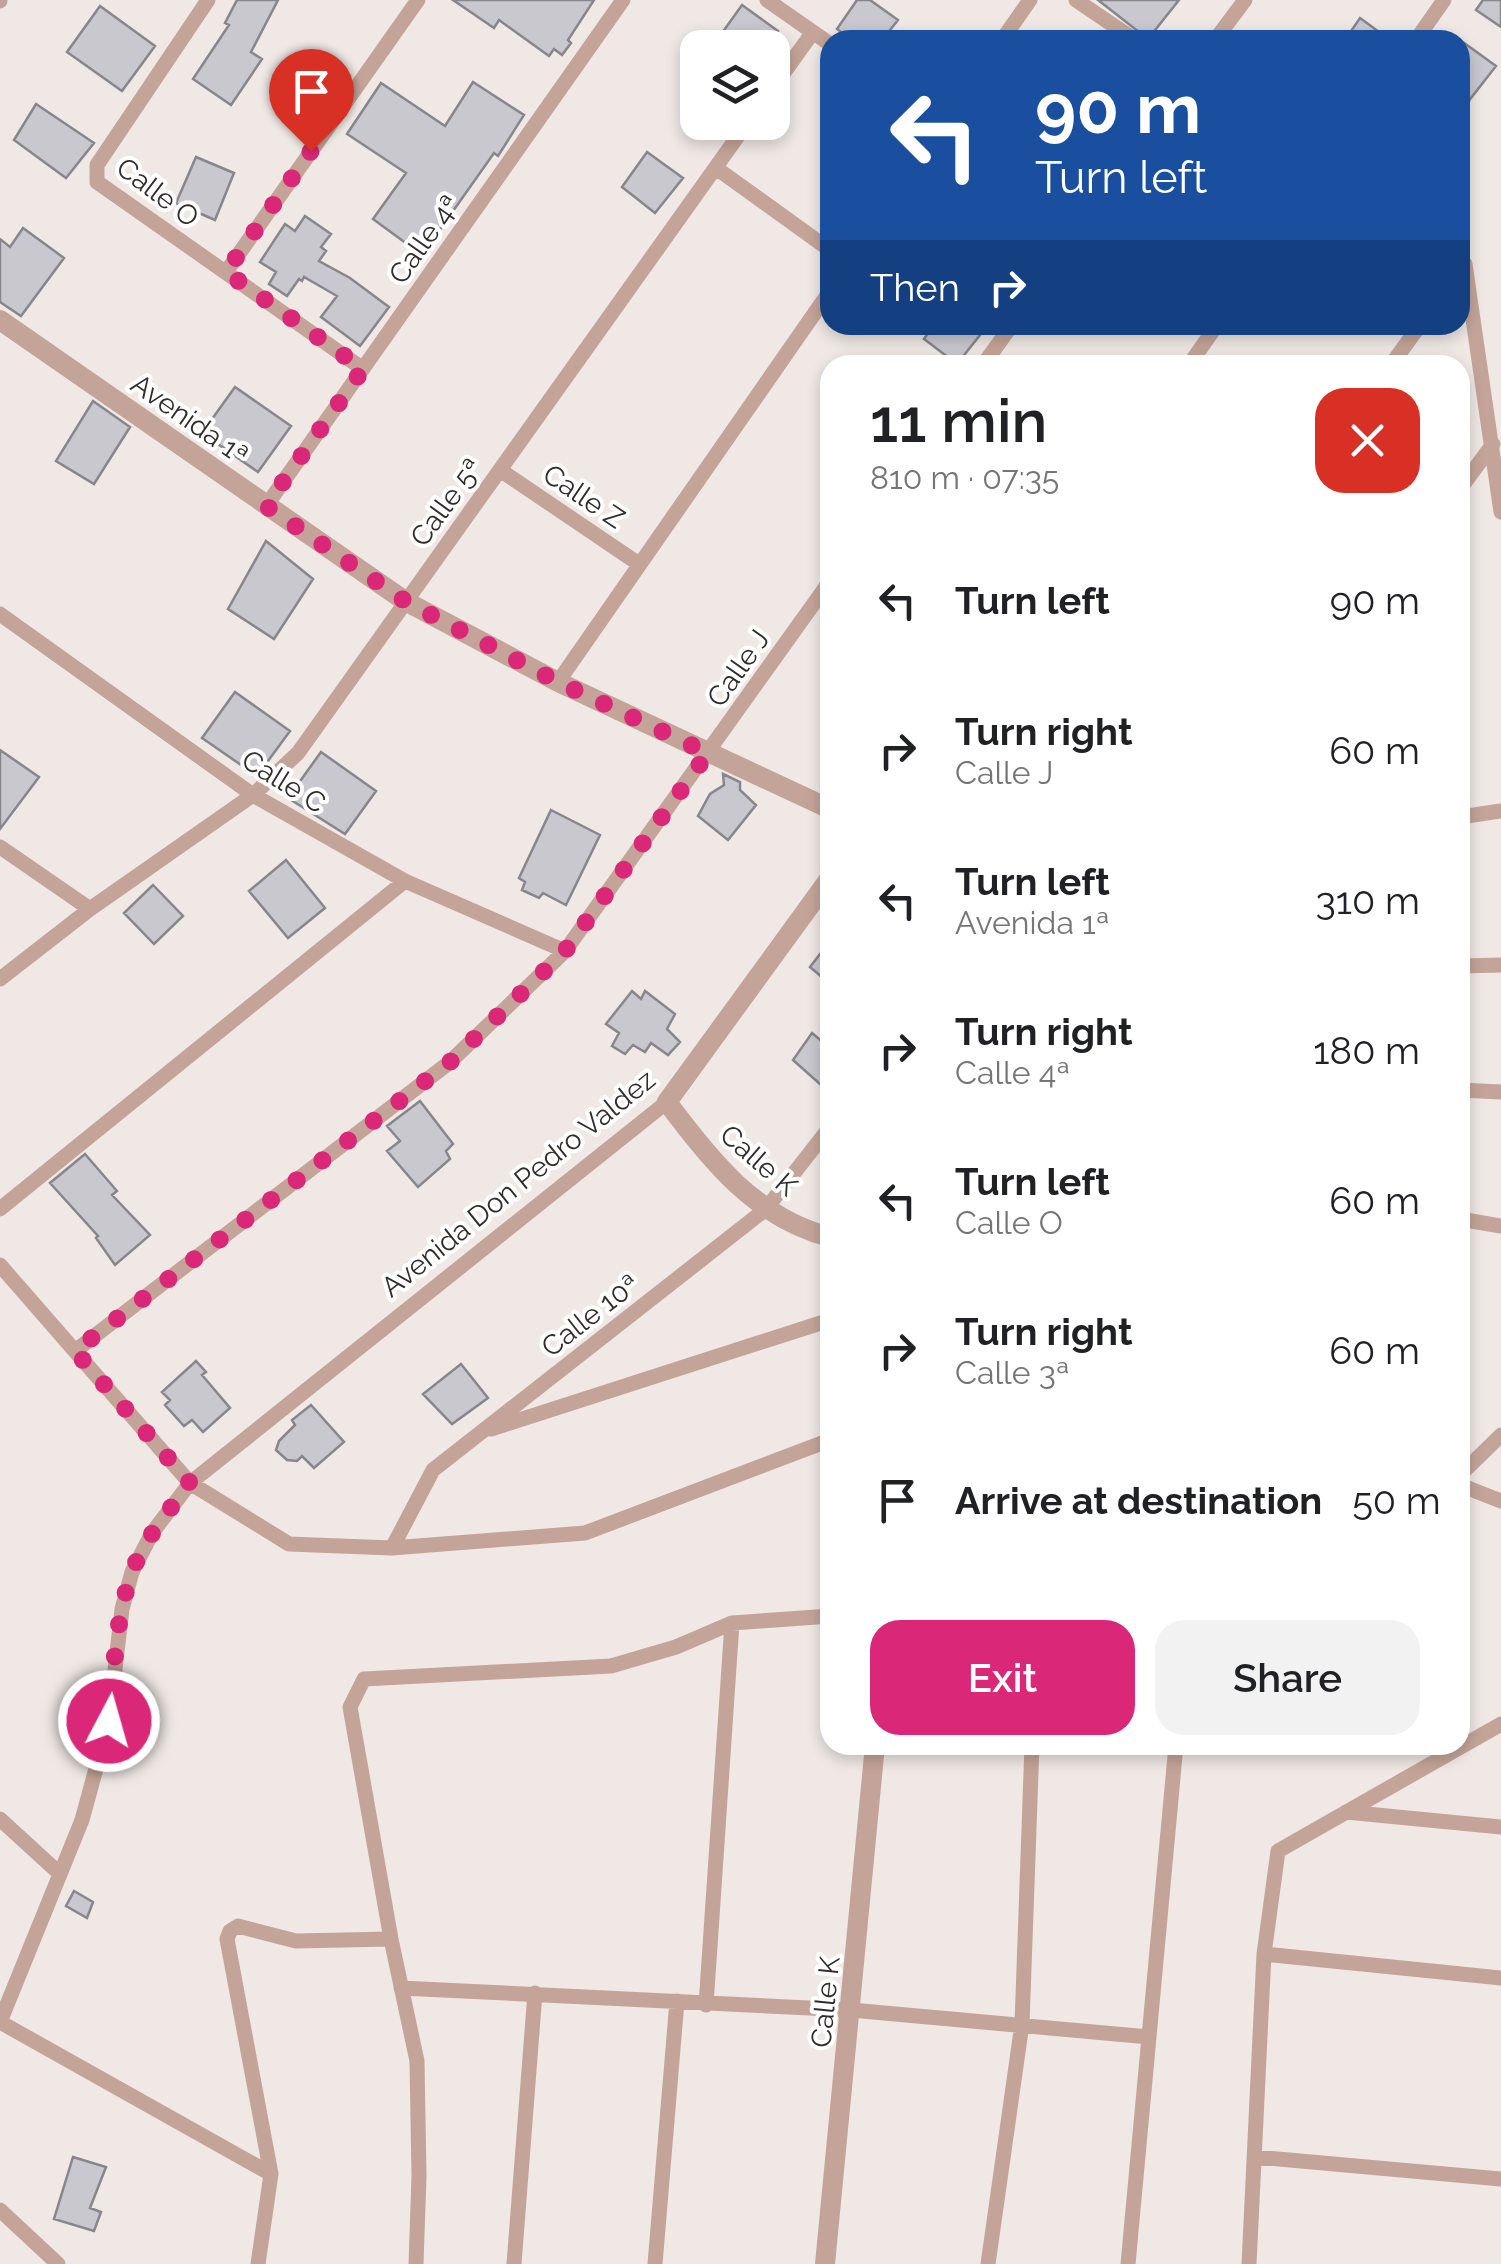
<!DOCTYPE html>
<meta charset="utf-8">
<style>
:root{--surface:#fff;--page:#f2f2f2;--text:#202124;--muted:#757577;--accent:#db2777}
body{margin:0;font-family:Raleway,sans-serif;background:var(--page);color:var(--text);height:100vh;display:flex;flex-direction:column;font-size:38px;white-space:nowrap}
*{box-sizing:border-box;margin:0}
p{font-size:32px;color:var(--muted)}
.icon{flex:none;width:55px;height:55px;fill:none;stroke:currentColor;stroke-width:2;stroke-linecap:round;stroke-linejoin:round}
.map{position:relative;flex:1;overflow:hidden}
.details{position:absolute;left:820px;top:355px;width:650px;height:1400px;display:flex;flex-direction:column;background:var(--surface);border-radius:30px;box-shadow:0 5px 15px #0003}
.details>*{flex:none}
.guide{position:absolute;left:820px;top:30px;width:650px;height:305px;border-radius:30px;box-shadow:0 5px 15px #0003;background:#1a4fa0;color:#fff;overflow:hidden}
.fabs{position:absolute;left:680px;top:30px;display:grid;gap:20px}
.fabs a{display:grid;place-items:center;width:110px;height:110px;border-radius:20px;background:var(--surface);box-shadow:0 5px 15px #0003;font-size:50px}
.pin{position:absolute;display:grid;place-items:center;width:85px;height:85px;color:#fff;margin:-102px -42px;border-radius:50% 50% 50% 0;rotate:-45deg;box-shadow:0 0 10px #0007}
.pin .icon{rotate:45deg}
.me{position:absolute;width:110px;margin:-55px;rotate:6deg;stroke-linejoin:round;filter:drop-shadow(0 0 8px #0008)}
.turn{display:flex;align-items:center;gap:35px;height:210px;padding:0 50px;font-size:45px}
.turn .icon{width:130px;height:130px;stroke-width:2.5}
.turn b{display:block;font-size:70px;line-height:85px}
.then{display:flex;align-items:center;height:95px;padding:0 50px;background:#0003;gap:20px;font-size:38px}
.round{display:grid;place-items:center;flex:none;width:105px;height:105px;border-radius:30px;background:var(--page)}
.overview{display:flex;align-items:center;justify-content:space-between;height:170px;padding:0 50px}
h1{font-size:60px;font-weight:600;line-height:75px}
.action{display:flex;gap:20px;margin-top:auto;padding:20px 50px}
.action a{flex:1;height:115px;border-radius:30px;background:var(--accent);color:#fff;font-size:40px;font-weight:600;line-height:115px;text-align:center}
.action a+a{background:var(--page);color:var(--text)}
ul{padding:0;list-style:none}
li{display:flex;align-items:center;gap:30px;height:150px;padding:0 50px}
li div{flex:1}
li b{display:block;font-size:38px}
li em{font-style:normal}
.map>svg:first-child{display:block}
.building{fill:#c9c8cf;stroke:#87868c;stroke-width:2.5}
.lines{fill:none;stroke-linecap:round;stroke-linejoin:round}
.minor{stroke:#c4a498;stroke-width:15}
.tertiary{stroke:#c4a498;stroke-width:20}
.route{stroke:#db2777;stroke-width:18;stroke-dasharray:0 32.4}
.labels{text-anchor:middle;stroke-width:8;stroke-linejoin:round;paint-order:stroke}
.street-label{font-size:28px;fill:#2f2c2b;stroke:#fff}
</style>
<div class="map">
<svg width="1501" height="2264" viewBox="0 0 1501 2264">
<rect width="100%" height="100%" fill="#efe8e5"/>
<path class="building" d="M 237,0 L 278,0 L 251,52 L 262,59 L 231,105 L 193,79 L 229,25 L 225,23 Z
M 453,0 L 594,0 L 568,40 L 571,43 L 562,55 L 554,49 L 549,56 L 499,20 L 494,28 Z
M 857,0 L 870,0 L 898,20 L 882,40 L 852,40 L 837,29 Z
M 1098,0 L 1179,0 L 1148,39 Z
M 1483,0 L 1501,0 L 1501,27 L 1476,10 Z
M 742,5 L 778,31 L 765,48 L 727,48 L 717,40 Z
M 100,6 L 155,46 L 122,91 L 67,52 Z
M 1360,18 L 1390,40 L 1345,40 Z
M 1460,40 L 1496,66 L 1460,112 Z
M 473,82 L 524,115 L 498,156 L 494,153 L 422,255 L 373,219 L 406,173 L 347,134 L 381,83 L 445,126 Z
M 36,104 L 94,143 L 66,178 L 14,140 Z
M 647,152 L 683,178 L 655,213 L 622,187 Z
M 196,157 L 234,173 L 215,220 L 176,203 Z
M 305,216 L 331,234 L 321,247 L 326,251 L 319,261 L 350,278 L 389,307 L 360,346 L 321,317 L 337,296 L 304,277 L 302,281 L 299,279 L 287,296 L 269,284 L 276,272 L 260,262 L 285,224 L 295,231 Z
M 23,228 L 64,258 L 21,316 L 0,302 L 0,239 L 10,247 Z
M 934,325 L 988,325 L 957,364 L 924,339 Z
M 235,387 L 291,426 L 258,472 L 202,433 Z
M 93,401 L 130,427 L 94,484 L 56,461 Z
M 266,541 L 313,579 L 274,639 L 228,609 Z
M 235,692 L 290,731 L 257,776 L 202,738 Z
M 0,750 L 39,777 L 0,829 Z
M 321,752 L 376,791 L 345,834 L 288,798 Z
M 723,774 L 740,782 L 740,790 L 756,805 L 728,840 L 698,816 L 710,794 L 724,785 Z
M 551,810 L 600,835 L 566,905 L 543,893 L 539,898 L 522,890 L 525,882 L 519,878 Z
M 286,860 L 325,908 L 288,938 L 249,891 Z
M 153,885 L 183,916 L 154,944 L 124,913 Z
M 830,941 L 830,984 L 810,967 Z
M 632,991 L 641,999 L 645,991 L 675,1014 L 667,1029 L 680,1042 L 668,1055 L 651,1043 L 645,1052 L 633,1045 L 625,1054 L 612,1046 L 619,1033 L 606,1024 Z
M 812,1033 L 830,1048 L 830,1093 L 793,1060 Z
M 420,1101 L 453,1144 L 446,1151 L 450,1159 L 418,1187 L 387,1151 L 400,1141 L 387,1126 Z
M 85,1154 L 117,1191 L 112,1195 L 150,1235 L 115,1265 L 96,1238 L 98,1236 L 50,1183 Z
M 196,1361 L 206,1372 L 202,1375 L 230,1408 L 203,1432 L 192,1420 L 184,1426 L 165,1405 L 170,1400 L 162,1392 Z
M 461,1364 L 488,1398 L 452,1424 L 423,1394 Z
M 311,1405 L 344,1442 L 314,1468 L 302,1456 L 297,1461 L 287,1460 L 276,1450 L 279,1441 L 295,1425 L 292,1420 Z
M 74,1891 L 93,1902 L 87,1918 L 66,1906 Z
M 73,2157 L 106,2167 L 90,2208 L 101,2212 L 94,2231 L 54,2219 Z"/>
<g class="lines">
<path class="minor" d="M 208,0 L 97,165 L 97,182 L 363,369
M 767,0 L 830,44
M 1076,0 L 1135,40
M 0,1 L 0,0
M 1002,40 L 1030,0
M 1215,40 L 1245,0
M 1416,40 L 1444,0
M 772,89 L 813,32
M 716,168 L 830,250
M 1460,261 L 1465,264 L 1501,512
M 226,272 L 418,0
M 983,365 L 1012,325
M 1189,365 L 1217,325
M 1391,365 L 1420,325
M 500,470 L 639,564
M 1460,489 L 1493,444
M 266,506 L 623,0
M 0,614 L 253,795 L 405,881 L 565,951
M 558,682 L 830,291
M 1460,817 L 1501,811
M 0,847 L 90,909
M 1460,966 L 1501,965
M 0,979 L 90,909 L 253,795 L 298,753 L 748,122
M 1460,1090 L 1501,1092
M 0,1209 L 405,881
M 1460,1219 L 1501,1226
M 0,1265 L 190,1483 L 289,1544 L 392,1548 L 585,1533 L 830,1440
M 75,1351 L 450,1062 L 565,951 L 830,581
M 491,1429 L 830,1320
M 1460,1475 L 1501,1435
M 1460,1485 L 1501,1501
M 392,1548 L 433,1470 L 766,1209 L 830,1127
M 1346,1812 L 1501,1827
M 0,1819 L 59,1873
M 1264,1954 L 1501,1978
M 401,1988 L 851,2010 L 1149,2037
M 706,2005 L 732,1623
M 0,2022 L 82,1820 L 109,1721 L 122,1609 L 132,1572 L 152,1533 L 190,1483 L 667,1102
M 0,2022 L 271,2174
M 1256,2157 L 1501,2179
M 0,2210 L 58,2264
M 258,2264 L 271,2174 L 227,1939 L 230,1931 L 238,1926 L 296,1941 L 391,1939
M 416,2264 L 419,2176 L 417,2061 L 391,1939 L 350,1707 L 364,1679 L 611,1666 L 676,1647 L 732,1623 L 830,1616
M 514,2264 L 535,1993
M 655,2264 L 677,2001
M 988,2264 L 1022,2024 L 1032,1745
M 1128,2264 L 1176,1745
M 1249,2264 L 1264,1954 L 1278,1851 L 1501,1724"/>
<path class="tertiary" d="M 0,320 L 405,601 L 558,682 L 830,809
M 830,878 L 667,1102 C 710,1160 757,1219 830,1237
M 825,2264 L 875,1745"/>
</g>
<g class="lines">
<path class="route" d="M 109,1721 C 114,1673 115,1621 131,1575 C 143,1540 168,1512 190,1483 L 75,1351 L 450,1062 L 565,951 L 708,753 L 558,682 L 405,601 L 266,506 L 363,369 L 226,272 L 311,151"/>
</g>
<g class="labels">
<g class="street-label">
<text transform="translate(158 192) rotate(37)" y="10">Calle O</text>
<text transform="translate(424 239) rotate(-55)" y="10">Calle 4ª</text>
<text transform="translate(190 419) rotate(35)" y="10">Avenida 1ª</text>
<text transform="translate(584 496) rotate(34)" y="10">Calle Z</text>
<text transform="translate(446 502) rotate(-54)" y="10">Calle 5ª</text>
<text transform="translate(738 668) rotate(-55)" y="10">Calle J</text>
<text transform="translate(284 781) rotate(32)" y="10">Calle C</text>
<text transform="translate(759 1160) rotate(41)" y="10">Calle K</text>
<text transform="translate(518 1183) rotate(-39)" y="10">Avenida Don Pedro Valdez</text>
<text transform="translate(590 1315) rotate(-38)" y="10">Calle 10ª</text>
<text transform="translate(825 2002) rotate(-84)" y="10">Calle K</text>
</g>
</g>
</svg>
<div class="fabs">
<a><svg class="icon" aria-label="layers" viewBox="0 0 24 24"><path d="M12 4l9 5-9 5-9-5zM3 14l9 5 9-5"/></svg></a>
</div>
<div class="pin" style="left:311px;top:151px;background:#d93025"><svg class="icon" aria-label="arrive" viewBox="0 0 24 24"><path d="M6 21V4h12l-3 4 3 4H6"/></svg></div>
<svg class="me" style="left:109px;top:1721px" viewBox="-20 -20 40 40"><circle r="17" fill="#db2777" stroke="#fff" stroke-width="3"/><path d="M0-11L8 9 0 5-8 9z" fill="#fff"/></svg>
<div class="guide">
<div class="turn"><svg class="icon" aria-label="left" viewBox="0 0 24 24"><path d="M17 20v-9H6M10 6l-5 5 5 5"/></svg><div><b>90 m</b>Turn left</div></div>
<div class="then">Then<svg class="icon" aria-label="right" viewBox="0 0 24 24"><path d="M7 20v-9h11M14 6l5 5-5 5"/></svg></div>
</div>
<section class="details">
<div class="overview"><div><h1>11 min</h1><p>810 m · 07:35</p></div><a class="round" style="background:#d93025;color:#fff"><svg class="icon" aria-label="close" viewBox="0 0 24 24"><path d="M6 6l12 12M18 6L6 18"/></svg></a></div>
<ul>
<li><svg class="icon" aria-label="left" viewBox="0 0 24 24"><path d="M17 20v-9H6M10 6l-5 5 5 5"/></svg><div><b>Turn left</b></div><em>90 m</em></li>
<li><svg class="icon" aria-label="right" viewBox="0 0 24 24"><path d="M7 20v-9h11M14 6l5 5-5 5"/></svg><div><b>Turn right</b><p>Calle J</p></div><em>60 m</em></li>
<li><svg class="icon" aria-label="left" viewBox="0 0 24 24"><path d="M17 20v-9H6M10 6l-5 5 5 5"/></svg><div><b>Turn left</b><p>Avenida 1ª</p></div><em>310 m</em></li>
<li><svg class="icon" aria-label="right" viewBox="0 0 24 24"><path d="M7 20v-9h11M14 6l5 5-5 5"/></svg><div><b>Turn right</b><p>Calle 4ª</p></div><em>180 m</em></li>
<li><svg class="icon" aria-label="left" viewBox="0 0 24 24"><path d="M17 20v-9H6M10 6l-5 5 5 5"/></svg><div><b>Turn left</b><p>Calle O</p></div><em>60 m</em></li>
<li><svg class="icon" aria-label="right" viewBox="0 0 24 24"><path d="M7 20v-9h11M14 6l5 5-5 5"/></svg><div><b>Turn right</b><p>Calle 3ª</p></div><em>60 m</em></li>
<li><svg class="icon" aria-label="arrive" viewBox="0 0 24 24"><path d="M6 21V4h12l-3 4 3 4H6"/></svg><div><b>Arrive at destination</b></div><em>50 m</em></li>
</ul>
<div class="action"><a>Exit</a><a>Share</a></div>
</section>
</div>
